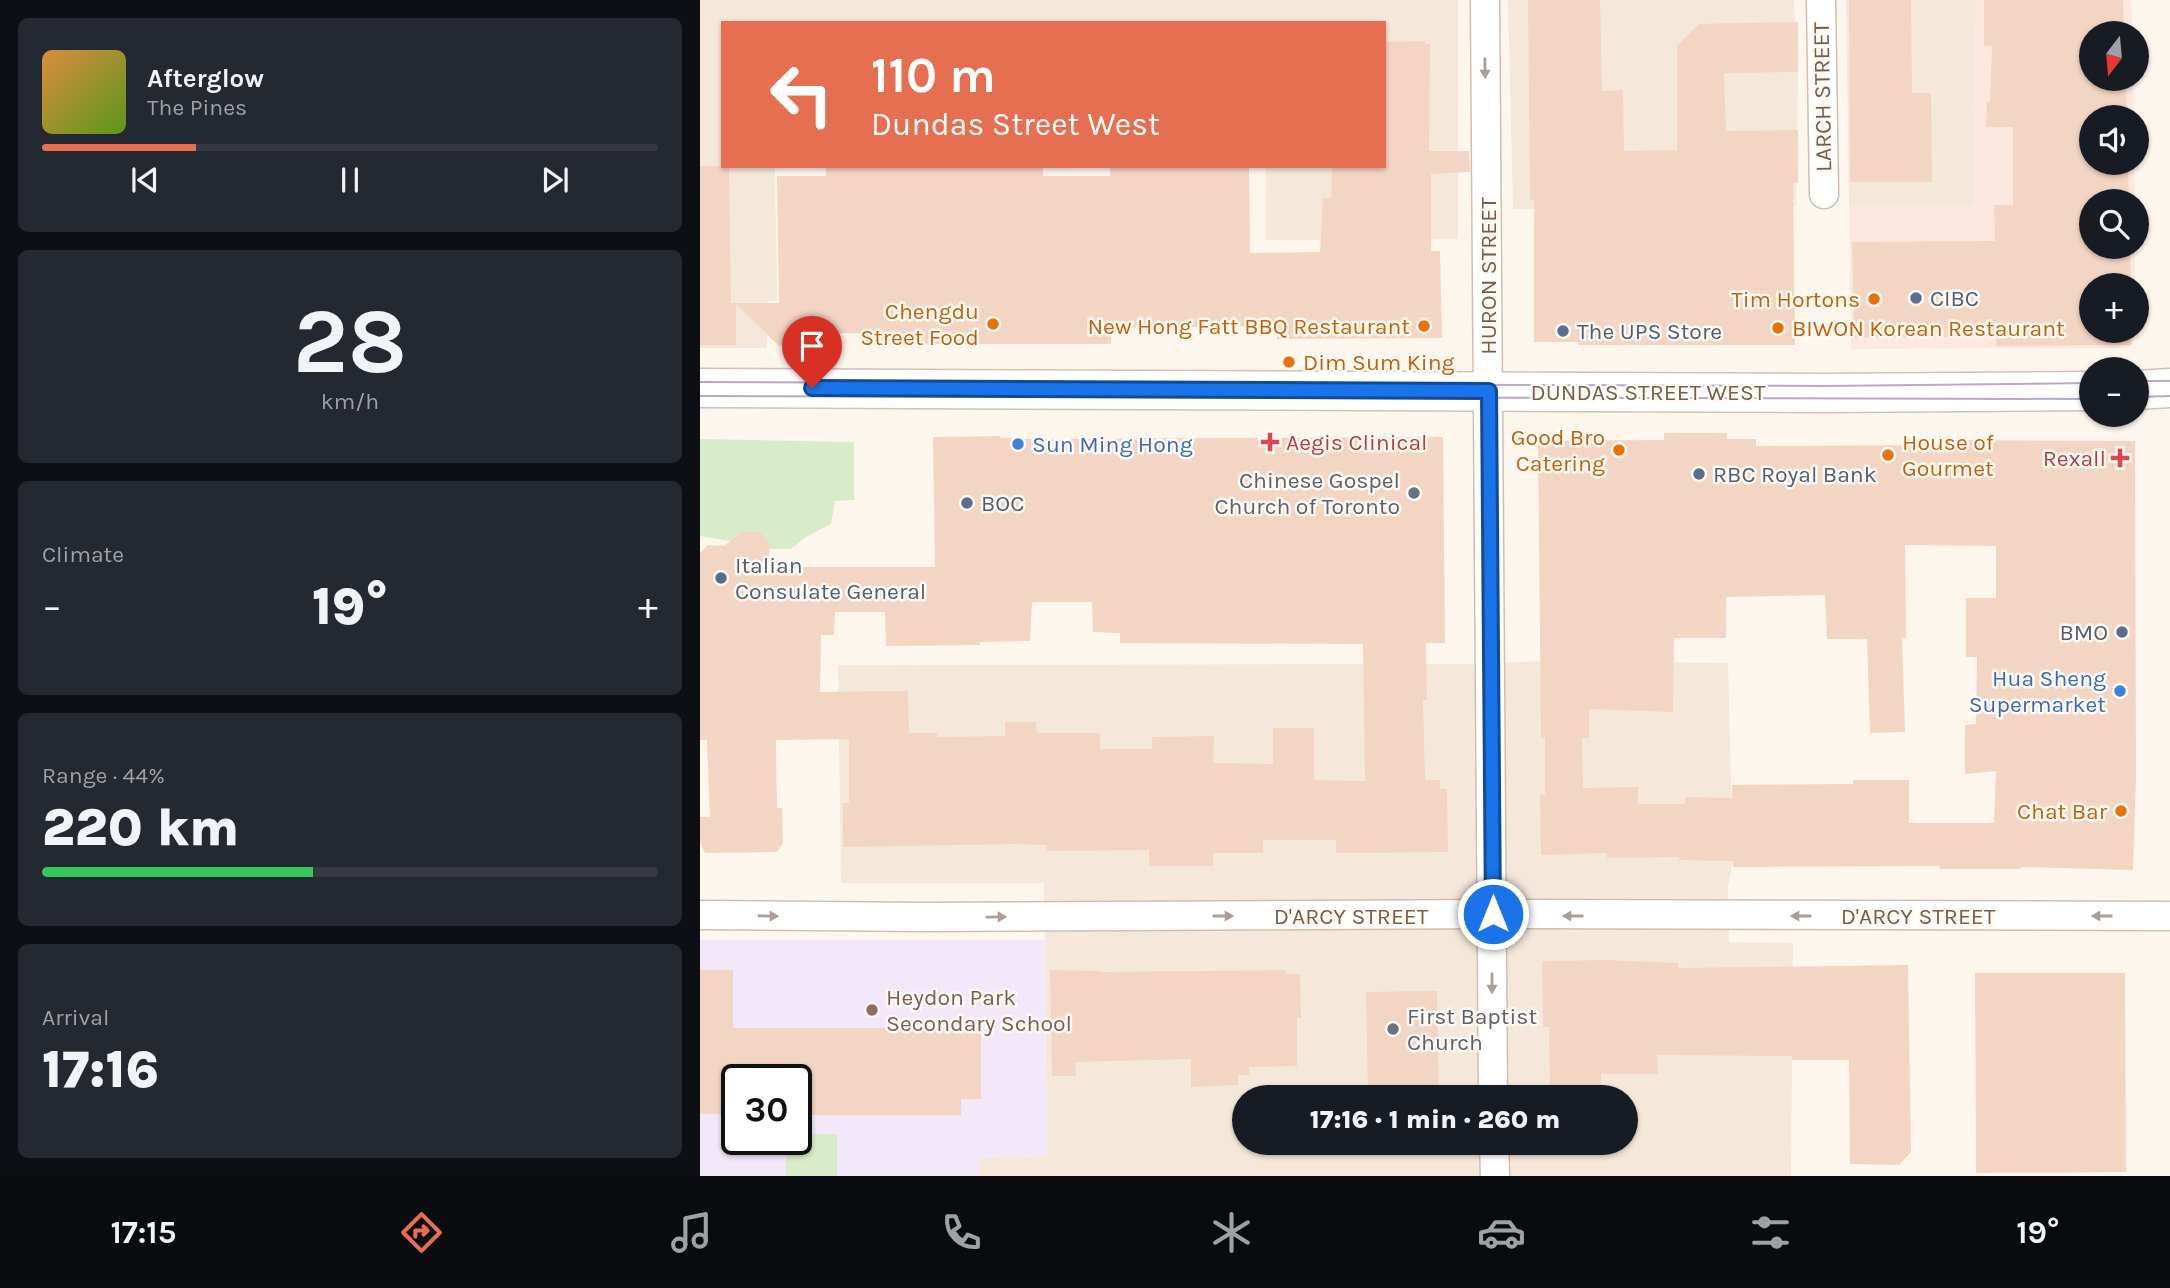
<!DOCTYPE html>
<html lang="en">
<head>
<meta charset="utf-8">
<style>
	body { margin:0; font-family:Karla,sans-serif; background:#242831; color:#f1f3f6; height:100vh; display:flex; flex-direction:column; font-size:26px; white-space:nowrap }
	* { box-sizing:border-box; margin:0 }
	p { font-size:23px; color:#9ea1a6 }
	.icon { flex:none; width:38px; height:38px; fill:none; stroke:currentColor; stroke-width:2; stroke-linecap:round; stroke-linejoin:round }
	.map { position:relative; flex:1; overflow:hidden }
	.details { display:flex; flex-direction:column; gap:18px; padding:18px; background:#0d0f14; width:700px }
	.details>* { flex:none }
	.banner { position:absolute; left:21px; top:21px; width:665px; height:147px; border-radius:0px; box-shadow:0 2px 5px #0004; background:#e76f51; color:#fff; overflow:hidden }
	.needle { width:46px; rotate:196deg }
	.tools { position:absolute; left:1379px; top:21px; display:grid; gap:14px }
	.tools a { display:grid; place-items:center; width:70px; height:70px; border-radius:50%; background:#171b24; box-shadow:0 2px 5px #0004; font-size:35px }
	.speed { position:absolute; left:21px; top:1064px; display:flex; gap:14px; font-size:35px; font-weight:700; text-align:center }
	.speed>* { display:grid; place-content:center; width:91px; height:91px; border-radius:50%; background:#171b24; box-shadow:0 2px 5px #0004; line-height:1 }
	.speed .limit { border:4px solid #111; border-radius:10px; background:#fff; color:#111 }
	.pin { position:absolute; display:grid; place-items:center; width:60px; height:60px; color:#fff; margin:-72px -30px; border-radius:50% 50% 50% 0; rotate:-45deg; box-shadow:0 0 7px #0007 }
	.pin .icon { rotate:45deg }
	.me { position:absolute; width:77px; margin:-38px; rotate:0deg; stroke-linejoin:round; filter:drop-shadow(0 0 5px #0008) }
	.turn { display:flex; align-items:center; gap:24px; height:147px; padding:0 35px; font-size:32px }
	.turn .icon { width:91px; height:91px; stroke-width:2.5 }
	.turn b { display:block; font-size:49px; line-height:60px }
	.big { font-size:52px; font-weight:800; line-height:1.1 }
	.details .tile { flex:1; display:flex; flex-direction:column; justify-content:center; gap:10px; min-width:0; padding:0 24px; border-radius:10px; background:#242831 }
	.details .dial { align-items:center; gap:0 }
	.dial b { font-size:91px; line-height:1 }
	.song { display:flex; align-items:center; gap:21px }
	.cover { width:84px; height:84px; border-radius:10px; background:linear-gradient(135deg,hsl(30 70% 55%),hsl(90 70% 35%)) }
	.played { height:7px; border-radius:4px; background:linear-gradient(90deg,#e76f51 25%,#363941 25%) }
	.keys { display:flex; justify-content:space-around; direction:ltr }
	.heat { display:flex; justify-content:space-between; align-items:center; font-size:38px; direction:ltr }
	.charge { height:10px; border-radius:5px; background:linear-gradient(90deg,#34c759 44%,#363941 0) }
	.trip { position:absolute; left:532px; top:1085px; width:406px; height:70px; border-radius:35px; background:#171b24; box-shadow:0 2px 5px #0004; font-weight:800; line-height:70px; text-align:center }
	.tab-bar { display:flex; height:112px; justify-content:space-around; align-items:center; background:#090b0e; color:#9ea1a6 }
	.tab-bar .icon { width:49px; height:49px }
	.tab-bar .selected { color:#e76f51 }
	.tab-bar b { font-size:32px; color:#f1f3f6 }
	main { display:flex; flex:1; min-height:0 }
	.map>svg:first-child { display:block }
</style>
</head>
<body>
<main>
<section class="details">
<div class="tile">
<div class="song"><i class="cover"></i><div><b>Afterglow</b><p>The Pines</p></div></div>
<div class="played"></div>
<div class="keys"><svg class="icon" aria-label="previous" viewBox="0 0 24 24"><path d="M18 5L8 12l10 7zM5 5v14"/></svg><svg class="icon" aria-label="pause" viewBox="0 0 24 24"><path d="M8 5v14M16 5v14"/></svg><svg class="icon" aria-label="next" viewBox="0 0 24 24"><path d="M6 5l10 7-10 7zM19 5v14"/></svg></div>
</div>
<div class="tile dial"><b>28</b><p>km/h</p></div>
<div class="tile"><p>Climate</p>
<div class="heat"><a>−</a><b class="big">19°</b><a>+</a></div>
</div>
<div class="tile"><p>Range · 44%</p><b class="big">220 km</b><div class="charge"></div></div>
<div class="tile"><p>Arrival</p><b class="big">17:16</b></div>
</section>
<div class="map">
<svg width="1470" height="1176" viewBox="0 0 1470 1176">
	<rect width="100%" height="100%" fill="#fdf6ec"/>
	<!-- residential -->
	<g fill="#f5e8da" fill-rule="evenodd">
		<path d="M0 0H758V239L566 240V166H684V23H23V166H75L77 301H68L67 348H0Z"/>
		<path d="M808 0H1094L1098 75 1096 206 813 209Z"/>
		<path d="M1146 0H1276L1274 206H1149Z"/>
		<path d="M844 661 1028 663 1033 861 1028 887 1029 942 1093 943 1091 1176H279V1158L347 1156 344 883H141L138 665 764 664ZM544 1097H926V1143H544Z"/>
	</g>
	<!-- commercial -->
	<path fill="#fde8e0" d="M1276 0H1431L1432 33H1391V79H1433L1434 117H1391V163H1434L1435 201H1391V247H1435V285H1391V331H1435L1433 341 1428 348 1151 349 1149 206H1274Z"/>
	<!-- education -->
	<path fill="#f3e8fa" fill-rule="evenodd" d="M0 940H344L347 1156 279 1158V1176H0ZM37 1080H96V1139H37Z"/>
	<!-- green -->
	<g fill="#d8ecc9">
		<path d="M0 439 154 442V500L135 501 131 524 104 538 91 549H69L70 542 60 532H41L30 541 0 536Z"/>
		<path d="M96 1134H137V1176H86V1139H96Z"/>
	</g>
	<!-- building -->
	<g fill="#f3d5c3" fill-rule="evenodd">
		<path d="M828 0H900L902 91 923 90 924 151 977 150V46L999 24 1098 22V72L1024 73 1026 131 1098 130V183H1093L1095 345H878V342H834V200H830Z"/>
		<path d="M1149 0H1211L1212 93H1231L1232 182H1150Z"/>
		<path d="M1284 0H1423L1424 33H1391V79H1426L1427 117H1391V163H1428L1429 201H1391V247H1430L1431 285H1391V331H1431L1432 345 1296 346V336L1154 338 1152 242 1295 241 1294 205H1313V127H1286L1287 102H1290L1292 46H1284Z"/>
		<path d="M725 41V44H730L729 151H769L770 172 731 174V251H740L742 338 577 339V326L411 328V344H181V334L93 332 80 347 36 304V345H0V166H29L31 303H79L77 176H126V166H343V176H410V166H549L550 253 620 252 623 198H631L632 166H684V42Z"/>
		<path d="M964 433H1027V439H1056V446L1243 445V440L1435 441 1436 777 1433 870 1321 867V869H1240L1239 866 1033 867V861L979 860V857L907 858V853L841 855 840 795H845V738H841L838 441 964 440ZM1205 545 1296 546V598H1266V657H1277L1276 724 1265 725V774L1296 771 1294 823H1209V780H1153V784L1032 785V798L985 797V804H938V787L883 788 882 738H889V709L973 712 974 638H1026V597L1125 595 1127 639H1167L1170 733 1205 732 1202 638H1206Z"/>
		<path d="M300 436V438L331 439 743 437 745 643H726L727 700H723L725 780H740V789H747L748 852 636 853V840H563V853H513V866H449V850L347 851V845L316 844 143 847V803H149V739L76 740 77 808H82L83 843 77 852 5 853 0 842V817H10L7 740H0V553L8 545 24 546 41 532H60L70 542 68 567H235L233 437ZM332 602H392L393 632 420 633V643L663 644 665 781 614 780V728H573V764L513 763 514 736 452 737V749H400V733H337L336 722H305V736L237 737V733H209L208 691 120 692 121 635H134L135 612H185L186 646 280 645V642L330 641Z"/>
		<path d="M907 960 978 963V968L1208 965 1211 1152 1199 1165 1150 1164 1149 1060H1092V1056L957 1055 958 1074H901V1097H850L849 1027H843L842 961Z"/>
		<path d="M0 970H33V1028H281V1099H261V1115H96V1080H37V1114H0Z"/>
		<path d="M350 970 400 971V972L586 970V974H600L601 1018H597V1066L549 1067V1075H538V1085L491 1087V1059L375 1062 376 1076H352Z"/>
		<path d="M1275 973H1425L1426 1172 1276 1173Z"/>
		<path d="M737 991 739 1097H668L666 992Z"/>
	</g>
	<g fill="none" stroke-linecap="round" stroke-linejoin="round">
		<!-- minor casing -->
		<g stroke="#d1beb0" stroke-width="31">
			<g id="minor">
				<path d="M785 0 793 1097"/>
				<path d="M1121 0 1124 194"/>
				<path d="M0 915 223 917 793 914 1470 916"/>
				<path d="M794 1143 795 1176"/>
			</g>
		</g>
		<!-- secondary casing -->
		<g stroke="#d6c0b0" stroke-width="41">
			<g id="secondary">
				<path d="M0 388 1125 393 1391 391"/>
				<path d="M1437 390 1470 388"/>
			</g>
		</g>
		<!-- minor -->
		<use href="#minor" stroke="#fff" stroke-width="28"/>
		<!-- secondary -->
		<use href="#secondary" stroke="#fff" stroke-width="38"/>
		<!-- tram -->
		<g stroke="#b9a8c9" stroke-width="2">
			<path d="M1437 381H1470"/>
			<path d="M0 382 1125 386 1391 383"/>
			<path d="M0 396 1391 399"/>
			<path d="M1437 397 1470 396"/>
		</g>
	</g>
	<!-- one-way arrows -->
	<defs><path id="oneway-solid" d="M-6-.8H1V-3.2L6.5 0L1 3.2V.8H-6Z" transform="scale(1.75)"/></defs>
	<g fill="#af9d94">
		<use href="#oneway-solid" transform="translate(785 68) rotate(89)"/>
		<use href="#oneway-solid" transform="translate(68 916) rotate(1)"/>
		<use href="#oneway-solid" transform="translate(523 916)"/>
		<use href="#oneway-solid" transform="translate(873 916) rotate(-180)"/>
		<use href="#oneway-solid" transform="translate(1101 916) rotate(-180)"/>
		<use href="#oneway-solid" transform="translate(1402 916) rotate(-180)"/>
		<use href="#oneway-solid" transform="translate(296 917) rotate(-1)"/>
		<use href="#oneway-solid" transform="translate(792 983) rotate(90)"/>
	</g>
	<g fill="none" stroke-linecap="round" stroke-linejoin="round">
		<!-- route casing -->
		<g stroke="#114b97" stroke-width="18">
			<path id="route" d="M112 388 789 391 793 914"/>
		</g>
		<!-- route -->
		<use href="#route" stroke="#1a73e8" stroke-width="12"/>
	</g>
	<!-- markers -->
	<g fill="#5c6f8a" stroke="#fffaf3" stroke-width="2.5">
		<circle cx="1216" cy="298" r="7"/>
		<circle cx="863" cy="331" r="7"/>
		<circle cx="999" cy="474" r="7"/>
		<circle cx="267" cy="503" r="7"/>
		<circle cx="21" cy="578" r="7"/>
		<circle cx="1422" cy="632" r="7"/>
	</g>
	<g fill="#e8710a" stroke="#fffaf3" stroke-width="2.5">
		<circle cx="1174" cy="299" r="7"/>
		<circle cx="293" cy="324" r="7"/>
		<circle cx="724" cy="326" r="7"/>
		<circle cx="1078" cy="328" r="7"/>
		<circle cx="589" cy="362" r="7"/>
		<circle cx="919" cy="450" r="7"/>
		<circle cx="1188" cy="455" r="7"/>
		<circle cx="1421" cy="811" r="7"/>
	</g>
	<g fill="#e0444e" stroke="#fffaf3" stroke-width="2.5">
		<path d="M566.5 431.5h7v7h7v7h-7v7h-7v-7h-7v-7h7z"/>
		<path d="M1416.5 447.5h7v7h7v7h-7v7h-7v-7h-7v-7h7z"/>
	</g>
	<g fill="#3f7fe0" stroke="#fffaf3" stroke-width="2.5">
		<circle cx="318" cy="444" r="7"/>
		<circle cx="1420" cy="691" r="7"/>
	</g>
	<g fill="#6b7280" stroke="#fffaf3" stroke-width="2.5">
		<circle cx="714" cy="493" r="7"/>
		<circle cx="693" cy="1029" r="7"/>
	</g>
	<circle fill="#8d6e63" stroke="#fffaf3" stroke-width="2.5" cx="172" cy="1010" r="7"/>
	<g text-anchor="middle" stroke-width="5" stroke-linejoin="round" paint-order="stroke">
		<!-- street labels -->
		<g font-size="23" fill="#7a5c4d" stroke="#fffaf3">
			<text transform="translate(1122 97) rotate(-91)" y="8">LARCH STREET</text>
			<text transform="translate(788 276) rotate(-90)" y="8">HURON STREET</text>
			<text x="948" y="400">DUNDAS STREET WEST</text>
			<text x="651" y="924">D'ARCY STREET</text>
			<text x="1218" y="924">D'ARCY STREET</text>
		</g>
		<!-- service labels -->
		<g font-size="23" fill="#4e5e75" stroke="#fffaf3" text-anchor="start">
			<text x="1230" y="306">CIBC</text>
			<text x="877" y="339">The UPS Store</text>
			<text x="1013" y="482">RBC Royal Bank</text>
			<text x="281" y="511">BOC</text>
			<text x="35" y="573">Italian<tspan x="35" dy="26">Consulate General</tspan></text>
			<text x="1408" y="640" text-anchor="end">BMO</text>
		</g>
		<!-- food labels -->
		<g font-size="23" fill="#c56008" stroke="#fffaf3" text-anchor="end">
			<text x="1160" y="307">Tim Hortons</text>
			<text x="279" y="319">Chengdu<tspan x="279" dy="26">Street Food</tspan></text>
			<text x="710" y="334">New Hong Fatt BBQ Restaurant</text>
			<text x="1092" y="336" text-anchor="start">BIWON Korean Restaurant</text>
			<text x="603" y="370" text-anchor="start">Dim Sum King</text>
			<text x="905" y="445">Good Bro<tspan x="905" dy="26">Catering</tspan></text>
			<text x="1202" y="450" text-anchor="start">House of<tspan x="1202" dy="26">Gourmet</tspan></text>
			<text x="1407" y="819">Chat Bar</text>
		</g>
		<!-- health labels -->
		<g font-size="23" fill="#be3a42" stroke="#fffaf3" text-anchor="start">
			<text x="586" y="450">Aegis Clinical</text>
			<text x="1406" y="466" text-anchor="end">Rexall</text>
		</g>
		<!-- shop labels -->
		<g font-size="23" fill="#366cbe" stroke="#fffaf3" text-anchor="start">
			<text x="332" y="452">Sun Ming Hong</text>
			<text x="1406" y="686" text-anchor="end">Hua Sheng<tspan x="1406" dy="26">Supermarket</tspan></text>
		</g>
		<!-- worship labels -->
		<g font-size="23" fill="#5b616d" stroke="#fffaf3" text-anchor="end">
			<text x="700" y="488">Chinese Gospel<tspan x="700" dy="26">Church of Toronto</tspan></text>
			<text x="707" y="1024" text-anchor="start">First Baptist<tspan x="707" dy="26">Church</tspan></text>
		</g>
		<!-- education labels -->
		<g font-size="23" fill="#785e54" stroke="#fffaf3" text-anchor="start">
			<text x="186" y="1005">Heydon Park<tspan x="186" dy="26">Secondary School</tspan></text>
		</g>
	</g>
</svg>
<div class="tools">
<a><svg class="needle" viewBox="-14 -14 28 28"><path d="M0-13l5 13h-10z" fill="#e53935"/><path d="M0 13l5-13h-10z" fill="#9ea1a6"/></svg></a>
<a><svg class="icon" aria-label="sound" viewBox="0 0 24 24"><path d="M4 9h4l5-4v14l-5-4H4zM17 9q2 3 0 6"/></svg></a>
<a><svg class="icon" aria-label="search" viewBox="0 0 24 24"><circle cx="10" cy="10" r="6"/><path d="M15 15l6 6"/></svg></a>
<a>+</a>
<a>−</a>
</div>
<div class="speed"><div class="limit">30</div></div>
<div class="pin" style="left:112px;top:388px;background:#d93025"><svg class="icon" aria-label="arrive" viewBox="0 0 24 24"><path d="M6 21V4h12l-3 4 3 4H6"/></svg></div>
<svg class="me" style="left:793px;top:914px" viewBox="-20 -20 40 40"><circle r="17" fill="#1a73e8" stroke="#fff" stroke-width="3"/><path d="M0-11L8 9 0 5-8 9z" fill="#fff"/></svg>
<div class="trip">17:16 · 1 min · 260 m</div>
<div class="banner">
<div class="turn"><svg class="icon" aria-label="left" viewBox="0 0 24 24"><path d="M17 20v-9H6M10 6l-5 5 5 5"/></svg><div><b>110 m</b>Dundas Street West</div></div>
</div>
</div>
</main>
<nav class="tab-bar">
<b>17:15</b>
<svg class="icon selected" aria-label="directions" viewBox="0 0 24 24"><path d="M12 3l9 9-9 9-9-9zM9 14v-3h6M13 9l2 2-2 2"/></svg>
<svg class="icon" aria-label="music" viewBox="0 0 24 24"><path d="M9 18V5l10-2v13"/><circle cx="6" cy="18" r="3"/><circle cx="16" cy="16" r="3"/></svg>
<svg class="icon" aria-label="phone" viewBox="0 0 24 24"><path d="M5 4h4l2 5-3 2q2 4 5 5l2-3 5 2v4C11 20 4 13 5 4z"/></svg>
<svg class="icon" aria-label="climate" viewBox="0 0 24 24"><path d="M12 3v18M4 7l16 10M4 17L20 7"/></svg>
<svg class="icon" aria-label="car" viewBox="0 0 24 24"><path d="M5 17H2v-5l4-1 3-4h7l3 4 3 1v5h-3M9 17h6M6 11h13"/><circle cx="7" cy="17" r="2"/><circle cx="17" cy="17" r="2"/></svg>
<svg class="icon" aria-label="filters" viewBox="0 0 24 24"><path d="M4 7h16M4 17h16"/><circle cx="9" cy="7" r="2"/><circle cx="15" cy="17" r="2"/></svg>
<b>19°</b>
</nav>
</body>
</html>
